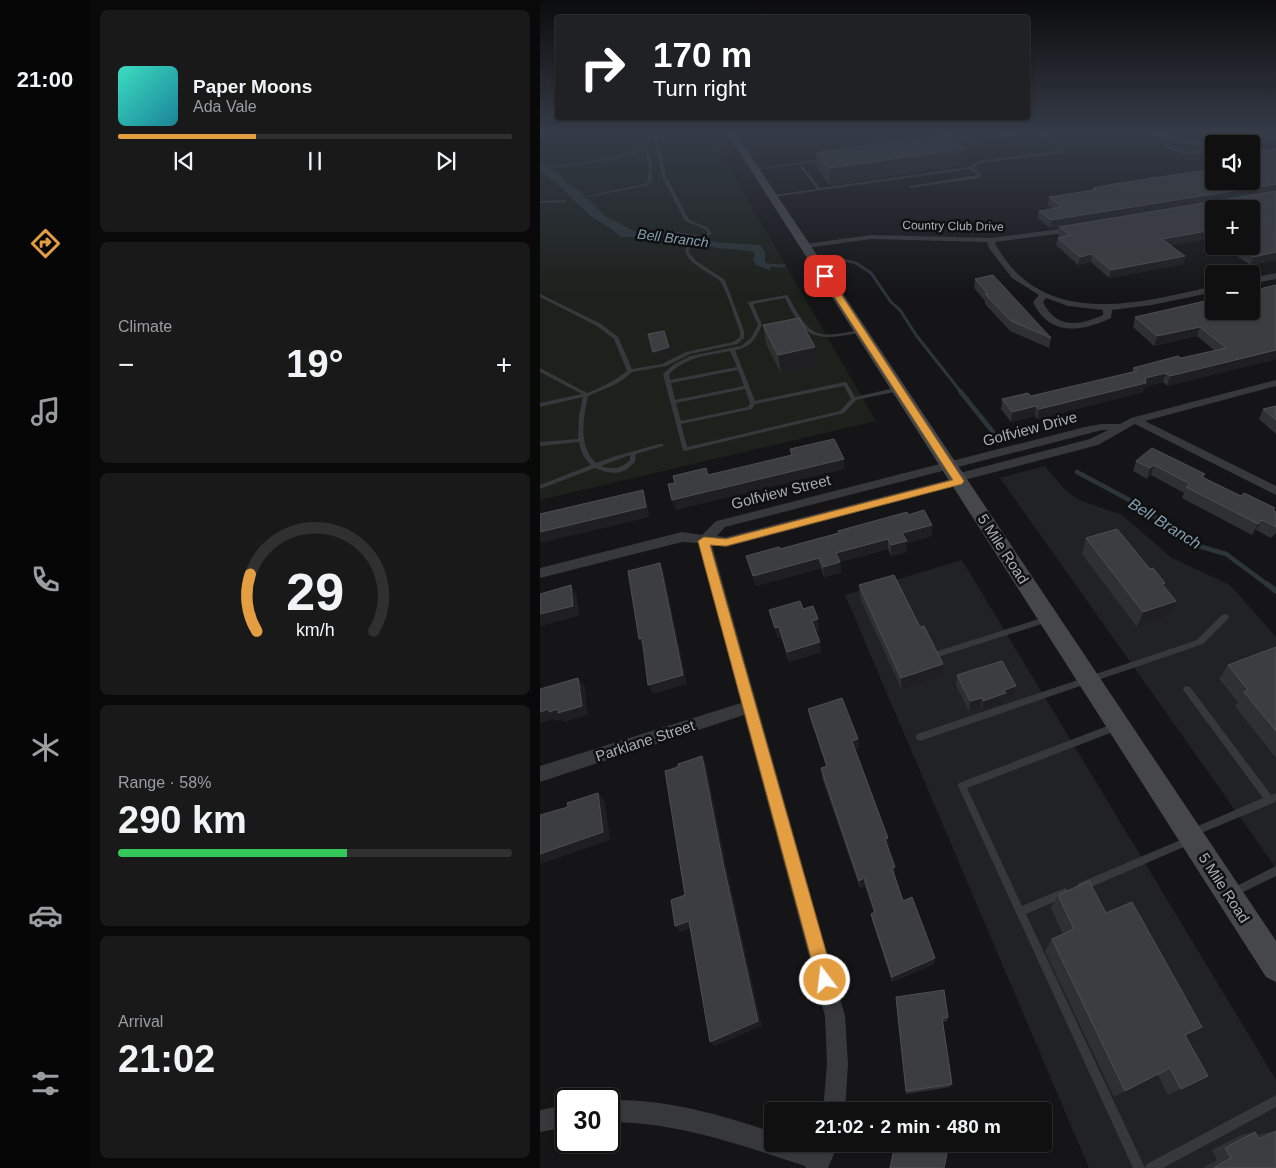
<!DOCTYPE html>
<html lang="en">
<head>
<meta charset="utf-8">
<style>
	body { margin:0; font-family:Helvetica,sans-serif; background:#19191a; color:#f1f3f6; height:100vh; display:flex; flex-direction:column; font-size:19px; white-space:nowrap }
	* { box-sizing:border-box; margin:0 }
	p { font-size:16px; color:#9c9d9f }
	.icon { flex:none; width:28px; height:28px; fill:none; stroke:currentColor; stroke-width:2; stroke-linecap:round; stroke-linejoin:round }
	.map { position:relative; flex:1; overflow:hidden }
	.side { display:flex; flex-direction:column; gap:10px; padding:10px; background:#090909; width:450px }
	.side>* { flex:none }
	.banner { position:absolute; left:15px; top:15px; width:475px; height:105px; border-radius:5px; box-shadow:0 1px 4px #0004,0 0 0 1px #303031; background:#202124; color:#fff; overflow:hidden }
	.fabs { position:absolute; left:665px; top:135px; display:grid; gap:10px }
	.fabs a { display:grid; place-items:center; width:55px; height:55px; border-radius:5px; background:#101011; box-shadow:0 1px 4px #0004,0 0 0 1px #303031; font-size:25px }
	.speed { position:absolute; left:15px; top:1088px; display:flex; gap:10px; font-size:25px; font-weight:700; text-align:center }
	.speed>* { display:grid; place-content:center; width:65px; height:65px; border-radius:50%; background:#101011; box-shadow:0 1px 4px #0004,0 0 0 1px #303031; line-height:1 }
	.speed .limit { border:2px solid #111; border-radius:8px; background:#fff; color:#111 }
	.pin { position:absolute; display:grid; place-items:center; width:42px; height:42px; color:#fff; margin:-21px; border-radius:10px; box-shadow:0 2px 8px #0006 }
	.me { position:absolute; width:55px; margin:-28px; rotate:345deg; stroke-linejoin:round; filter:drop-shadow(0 0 4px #0008) }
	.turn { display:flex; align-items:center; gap:18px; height:105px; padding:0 15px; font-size:22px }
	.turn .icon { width:65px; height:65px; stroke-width:2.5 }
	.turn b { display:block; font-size:35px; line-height:42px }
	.big { font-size:38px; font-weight:700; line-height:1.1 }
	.side .tile { flex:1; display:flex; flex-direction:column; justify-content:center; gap:8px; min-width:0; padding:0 18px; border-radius:8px; background:#19191a }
	.side .dial { align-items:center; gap:0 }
	.dial svg { height:130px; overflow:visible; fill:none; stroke:#303031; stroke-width:7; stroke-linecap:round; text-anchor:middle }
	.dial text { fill:#f1f3f6; stroke:none }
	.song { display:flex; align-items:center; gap:15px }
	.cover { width:60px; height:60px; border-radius:8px; background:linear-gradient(135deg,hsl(170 70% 55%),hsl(190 70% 35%)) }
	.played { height:5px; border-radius:2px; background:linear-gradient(90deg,#e39e42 35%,#303031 35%) }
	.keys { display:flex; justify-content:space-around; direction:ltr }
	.heat { display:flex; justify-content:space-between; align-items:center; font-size:28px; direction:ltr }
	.charge { height:8px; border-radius:4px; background:linear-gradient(90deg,#34c759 58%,#303031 0) }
	.trip { position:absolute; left:224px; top:1102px; width:288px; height:50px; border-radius:5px; background:#101011; box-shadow:0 1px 4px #0004,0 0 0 1px #303031; font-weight:700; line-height:50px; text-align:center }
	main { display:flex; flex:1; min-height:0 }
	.tabs { display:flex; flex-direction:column; width:90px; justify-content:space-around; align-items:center; background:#060607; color:#9c9d9f }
	.tabs .icon { width:35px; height:35px }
	.tabs .selected { color:#e39e42 }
	.tabs b { font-size:22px; color:#f1f3f6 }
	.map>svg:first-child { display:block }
</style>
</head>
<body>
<main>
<nav class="tabs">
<b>21:00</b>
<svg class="icon selected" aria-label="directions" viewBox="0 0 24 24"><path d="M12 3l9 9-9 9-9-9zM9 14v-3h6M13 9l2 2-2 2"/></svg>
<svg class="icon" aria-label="music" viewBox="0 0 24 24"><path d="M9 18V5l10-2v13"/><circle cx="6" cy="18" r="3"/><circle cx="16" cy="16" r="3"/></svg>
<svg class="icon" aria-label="phone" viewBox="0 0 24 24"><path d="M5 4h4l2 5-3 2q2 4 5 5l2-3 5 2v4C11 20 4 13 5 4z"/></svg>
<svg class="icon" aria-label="climate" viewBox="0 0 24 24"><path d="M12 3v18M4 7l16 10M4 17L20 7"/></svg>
<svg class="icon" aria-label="car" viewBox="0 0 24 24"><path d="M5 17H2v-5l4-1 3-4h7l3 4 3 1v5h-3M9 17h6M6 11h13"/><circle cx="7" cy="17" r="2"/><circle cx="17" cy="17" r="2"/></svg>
<svg class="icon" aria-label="filters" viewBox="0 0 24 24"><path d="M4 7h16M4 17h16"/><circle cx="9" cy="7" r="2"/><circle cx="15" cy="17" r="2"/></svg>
</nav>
<section class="side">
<div class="tile">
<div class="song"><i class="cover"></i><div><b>Paper Moons</b><p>Ada Vale</p></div></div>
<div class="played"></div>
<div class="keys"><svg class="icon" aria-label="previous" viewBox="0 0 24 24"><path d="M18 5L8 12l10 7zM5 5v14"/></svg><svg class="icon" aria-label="pause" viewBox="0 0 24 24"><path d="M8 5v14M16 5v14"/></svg><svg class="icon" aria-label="next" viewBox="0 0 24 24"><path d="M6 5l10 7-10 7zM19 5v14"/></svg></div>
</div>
<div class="tile"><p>Climate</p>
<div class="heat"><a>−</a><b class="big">19°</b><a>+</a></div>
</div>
<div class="tile dial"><svg viewBox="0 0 100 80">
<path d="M14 69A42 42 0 1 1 86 69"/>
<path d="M14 69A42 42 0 0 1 10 34" stroke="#e39e42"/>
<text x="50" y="56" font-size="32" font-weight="700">29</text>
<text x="50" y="72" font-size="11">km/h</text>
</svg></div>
<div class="tile"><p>Range · 58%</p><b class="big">290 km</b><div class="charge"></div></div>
<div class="tile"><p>Arrival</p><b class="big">21:02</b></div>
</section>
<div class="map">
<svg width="736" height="1168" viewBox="0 0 736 1168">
	<rect width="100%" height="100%" fill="#151517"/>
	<!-- built -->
	<g fill="#212224">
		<path d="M505 466 525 490 539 500 582 515 632 558 690 585 736 637V868L460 478Z"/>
		<path d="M422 560 736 1080V1168H549L305 595Z"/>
	</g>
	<!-- green -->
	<path fill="#1c211c" d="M0 131H168L336 421 0 500Z"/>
	<!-- water -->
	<path fill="#2c353a" d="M0 160 23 178 27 184 40 191 65 216 94 231 102 233 129 231 157 235 175 242 220 245 225 252V262L230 264V270L216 265 213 261 215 253 210 251 177 248 127 237H80C70 225 62 225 51 216 34 201 20 183 0 172Z"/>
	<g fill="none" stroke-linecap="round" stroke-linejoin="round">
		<!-- stream-far2 -->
		<g stroke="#2c353a" stroke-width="3">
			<path d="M303 260 316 263 331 273 351 302 360 310 376 335 421 392"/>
			<path d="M225 265 244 266"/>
		</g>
		<!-- stream-far1 -->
		<g stroke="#2c353a" stroke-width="4.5">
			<path d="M420 391 453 432"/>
			<path d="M537 472 595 503 655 545 686 554 728 585"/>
		</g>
		<!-- stream -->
		<path stroke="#2c353a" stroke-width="5.5" d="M727 584 736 591"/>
		<!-- service -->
		<g fill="#37383c" fill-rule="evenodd">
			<path d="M34 131H47L0 135V133Z"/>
			<path d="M113 131H116L126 176 149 220 167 227 172 233 167 238 164 237 168 233 165 229 145 221 122 176Z"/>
			<path d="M494 131H501L524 148 523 153 440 163 433 168 441 174 440 178 370 188 369 186 438 175 430 169 233 197 231 196 232 195 277 189 258 164 215 170 213 169 285 159 284 161 261 164 280 188 430 167 439 161 521 151V149L499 133 409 144 408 142 417 141 410 135 338 145 336 144 411 133 420 141Z"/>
			<path d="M630 138 633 139 628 146C640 151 652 152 665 149L662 144 664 143 669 150C655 156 637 154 624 146Z"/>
			<path d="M100 149 107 150C114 160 111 170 112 181L105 186 49 197 47 196 104 184 108 181 109 162 105 152 100 151 72 160 11 168 9 167 72 158Z"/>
			<path d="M26 200V202H25L0 203V201Z"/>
			<path d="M152 243 155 244 149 249V253L156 261 185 280 204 331V338L197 344 150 354 126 366 92 372 84 379 74 385 48 396C43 418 38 446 56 463L76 456 119 444H123L124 445 123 446 96 454 95 462 86 470 77 473 66 472 55 468 0 489V485L51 465C44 458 41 452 39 442L0 446V442L38 439 39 415 43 397 0 407V403L42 394 0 372V368L47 393C62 387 75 381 87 371L74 339 57 326 0 297V294L61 324 78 337 92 369 122 364 146 352 193 342 200 337V331C196 321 185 285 179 280 170 273 145 262 145 249ZM90 455V460C80 469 73 470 61 466Z"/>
			<path d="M246 295 248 296C271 338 274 339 320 330L322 331C316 334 307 335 300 336 265 341 259 325 245 298L213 304 222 325C215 339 212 347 195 350L215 401 305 382 307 383 315 397 359 387 362 389 359 391 316 400 304 413 145 451 143 450 123 374 133 365 150 356 201 346 211 338 218 325 208 303V302ZM190 351 197 367 130 380 129 374C149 356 165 356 190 351ZM198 370 204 386 135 400 131 383ZM304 386 311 399 300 411 147 447 141 424 212 409 215 404ZM205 389 210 403 208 407 141 421 136 403Z"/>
			<path d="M685 614 688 615 689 617 688 619 663 644 380 741 377 740 376 737 377 734 380 733 657 640 682 615Z"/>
			<path d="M508 616 511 617 512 619 511 621 401 656 398 655 397 653 398 651 401 650Z"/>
			<path d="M647 686 650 687 731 795 736 793V801L733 803 654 836 651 835 650 832 651 829 723 798 644 691 643 689 644 687Z"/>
			<path d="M575 723 578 724 579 727 578 730 427 788 482 906 525 888 528 890 530 893 528 896 486 914 605 1168H593L418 786 419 783Z"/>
			<path d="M650 836 653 837 655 840 653 843 542 891 539 889 537 886 539 883Z"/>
			<path d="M736 866V876L697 895 694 897 691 895 689 892 691 889Z"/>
			<path d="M736 1095V1107L623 1168H605L607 1164Z"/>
		</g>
		<!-- minor -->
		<g fill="#37383c" fill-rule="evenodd">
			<path d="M189 131H204L191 134Z"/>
			<path d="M601 131H610L636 138 676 144H674V147L635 142Z"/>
			<path d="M736 137V141L711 145 704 144Z"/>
			<path d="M536 227H539V231L455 242 456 246C463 256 470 267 480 276 533 323 612 300 674 286V292L612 305 572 310 571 318C541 332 510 337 493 302L499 295 472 278 449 248 447 242 331 239 266 248 262 246 266 244 331 235 451 238ZM506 298 528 306 563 310V315C539 326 516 329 503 302Z"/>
			<path d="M736 273V279L711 284V278Z"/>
			<path d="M736 380V386L605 421 736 486V495L595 424 558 445 424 480 423 484 186 547 172 545 305 1016 308 1064 305 1111H283L287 1064 285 1016 204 715 0 782V766L201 703 158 543 142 542 0 578V568L142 532 162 535 176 521 181 520 545 427 562 424H580L591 418ZM562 430H568L550 439 412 475 411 479 186 537 177 536 185 527Z"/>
			<path d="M69 1100C126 1099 179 1114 232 1132V1144H298L288 1168H266L265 1166C200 1145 138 1122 69 1122Z"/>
			<path d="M26 1105V1127L0 1132V1110Z"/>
		</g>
		<!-- secondary -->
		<path fill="#45474b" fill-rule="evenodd" d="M186 131H194L736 941V982L726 977Z"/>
	</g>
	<!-- wall -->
	<g fill="#2e3032">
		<rect x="730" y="131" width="6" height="5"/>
		<path d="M348 143 425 165 290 185 277 169 276 153Z"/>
		<path d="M736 149V191L510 228 498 218 499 211 513 209 508 205 509 197 553 190V188L712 163 711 162V153Z"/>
		<path d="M736 191V260L710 265 683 246H711L674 209V240L670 238 630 245 645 256 643 264 569 278 551 262 538 265 516 245 518 238 521 237 518 235 519 227Z"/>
		<path d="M435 279 511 338 509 348 470 331 445 304V301L434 288Z"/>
		<path d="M736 285V359L627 386 623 382 605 387 603 392 497 419 495 416 471 422 461 409 462 399 491 396 592 373 593 368 641 358 675 351 657 336 614 346 593 327 595 317Z"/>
		<path d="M223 325 278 367 241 374 226 344Z"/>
		<path d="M736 406V434L719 419 723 409Z"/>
		<path d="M596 461 665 474 663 478 701 496 735 508 734 511 736 512V533L731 538 716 530 712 535 642 498 644 493 611 475 607 479 593 471Z"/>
		<path d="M368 515 392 525V536L367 543V552L351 556 348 549 300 562 301 573 284 577 281 568 216 586 206 556 240 549 298 533V531Z"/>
		<path d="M546 538 610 569 625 583 623 586 629 616 597 627 542 554Z"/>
		<path d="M319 585 403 676 362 690 320 598Z"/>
		<path d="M263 609 279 629 275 630 281 652 249 662 241 637 238 638 229 610Z"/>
		<path d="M736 647V758L695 706 698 702 679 679 688 665Z"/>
		<path d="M417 675 476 686 474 695 465 698V703L442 710 441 707 429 711 416 685Z"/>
		<path d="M268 709 318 739 319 748 315 749 349 846H347L355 867V874L354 875 363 901 395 958 394 964 352 982 332 920 331 914 334 913 325 886 320 888 282 777 281 768 286 766 270 718Z"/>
		<path d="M518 895 566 913 646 1036 641 1089 628 1095 617 1074 574 1097 505 951 512 939 523 934 511 908Z"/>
		<path d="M356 997 408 1017 407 1021 403 1022 412 1084 410 1087 366 1094Z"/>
		<path d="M736 1131V1168H662L677 1160 672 1150 701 1135 715 1132 717 1136 721 1134Z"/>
	</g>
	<!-- shaded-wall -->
	<g fill="#1f1f21">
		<path d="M426 149 425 165 290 185 289 168Z"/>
		<path d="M736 184V191L510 228 511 220Z"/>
		<path d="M673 230 670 238 620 247 622 239Z"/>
		<path d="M736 252V260L710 265 713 257Z"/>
		<path d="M552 254 551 262 538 265 540 257Z"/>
		<path d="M645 256 643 264 569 278 571 270Z"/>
		<path d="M660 327 657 336 614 346 617 336Z"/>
		<path d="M129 347 132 357 116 362 113 352Z"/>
		<path d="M275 347 278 367 241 374 238 355Z"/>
		<path d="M736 350V359L627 386 630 376Z"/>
		<path d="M626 373 623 382 605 387 603 392 497 419 499 409 605 378Z"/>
		<path d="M496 406 495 416 471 422 472 412Z"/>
		<path d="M304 459 305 469 136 510 132 500Z"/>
		<path d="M614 465 611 475 607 479 610 468Z"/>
		<path d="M103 490 106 500 110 517 0 543V532Z"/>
		<path d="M722 520 716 530 712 535 718 524Z"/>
		<path d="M392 525V536L367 543V552L351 556V545L362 533Z"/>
		<path d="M348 539V549L300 562 301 573 284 577 283 567 296 553Z"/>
		<path d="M279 558 281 568 216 586 213 576Z"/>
		<path d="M120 563 124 573 147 684 113 694 108 685Z"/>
		<path d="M31 585 37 596 39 616 0 626V614Z"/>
		<path d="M636 601 629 616 597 627 603 612Z"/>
		<path d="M278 619 279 629 273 631 272 621Z"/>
		<path d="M239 627 241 637 238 638 235 628Z"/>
		<path d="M102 638 103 649 99 639Z"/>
		<path d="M280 642 281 652 249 662 247 652Z"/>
		<path d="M403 664V676L362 690 361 678Z"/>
		<path d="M38 678 45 687 48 715 24 722 22 719 16 721 14 719 0 723V712L9 709H18Z"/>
		<path d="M476 686 474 695 465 698V703L442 710 443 701 464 690Z"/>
		<path d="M442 698 441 707 429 711 430 701Z"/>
		<path d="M318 739 319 748 313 750 312 741Z"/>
		<path d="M162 756 166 764 187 870 222 1026 175 1046 170 1042 183 863Z"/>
		<path d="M58 793 65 801 70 840 0 864V854Z"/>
		<path d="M348 838 349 846 345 847V839Z"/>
		<path d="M355 867V874L352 876V868Z"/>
		<path d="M324 878 325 886 320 888 319 881Z"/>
		<path d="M149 921 154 927 140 932 135 926Z"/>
		<path d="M395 958 394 964 352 982V977Z"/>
	</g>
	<!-- building -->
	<g fill="#3b3d40" stroke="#4c4f53">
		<path d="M408 135 426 149 289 168 276 153 346 142 348 143Z"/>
		<path d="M736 149V184L511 220 499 211 522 207 509 197 555 190 553 188 574 184 674 169V181H711V163L725 161 711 154V153Z"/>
		<path d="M736 191V252L713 257 697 246H711V209H674V231L673 230 622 239 645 256 571 270 552 254 540 257 518 238 530 235 519 227Z"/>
		<path d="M453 275 511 338 471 321 445 294H448L435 279Z"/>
		<path d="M736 285V350L630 376 626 373 605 378 606 383 499 409 496 406 472 412 462 399 488 393 491 396 597 371 593 368 638 356 641 358 686 348 660 327 617 336 595 317 674 299V311H711V291Z"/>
		<path d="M259 318 275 347 238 355 223 325Z"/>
		<path d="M124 331 129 347 113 352 108 334Z"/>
		<path d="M736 406V420L723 409Z"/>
		<path d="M294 439 304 459 132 500 128 484 135 483 133 476 166 468 168 475 252 455 250 449Z"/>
		<path d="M612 448 665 474 662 477 701 496 704 493 735 508 733 510 736 512V527L722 520 718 524 646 487 650 484 614 465 610 468 596 461Z"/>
		<path d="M103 490 106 507 0 532V514Z"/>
		<path d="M384 510 392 525 362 533 367 541 351 545 348 539 296 553 300 562 283 567 279 558 213 576 206 556 239 547 240 549 299 533 298 531 367 512 368 515Z"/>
		<path d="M577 529 610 569 613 568 625 583 622 584 636 601 603 612 546 538Z"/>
		<path d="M120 563 143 675 108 685 102 638 99 639 88 571Z"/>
		<path d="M354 575 380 627 384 626 403 664 361 678 319 585Z"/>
		<path d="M31 585 33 606 0 614V594Z"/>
		<path d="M260 601 263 609 273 606 278 619 272 621 280 642 247 652 239 627 235 628 229 610Z"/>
		<path d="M736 647V731L704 692 708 690 688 665Z"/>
		<path d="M462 661 476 686 464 690 466 693 443 701 442 698 430 701 417 675Z"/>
		<path d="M38 678 42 706 18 713V709L9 712V709L0 712V689Z"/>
		<path d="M302 698 318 739 312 741 348 838 345 839 355 867 352 868 363 901 372 897 395 958 352 977 331 914 335 912 324 878 319 881 281 768 287 766 268 709Z"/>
		<path d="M162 756 183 863 218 1021 170 1042 149 921 135 926 131 900 145 895 125 771 138 767V764Z"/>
		<path d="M58 793 63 832 0 854V815L28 807 27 803Z"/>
		<path d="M549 881 566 913 592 902 662 1027 645 1035 668 1076 641 1089 630 1068 585 1091 512 939 534 929 518 895Z"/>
		<path d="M404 990 408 1017 402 1018 412 1084 366 1091 356 997Z"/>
		<path d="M736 1131V1168H675V1167L691 1158 685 1148 715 1132 719 1139Z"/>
		<path d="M361 1144H409L404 1168H350L354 1149 360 1151Z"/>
	</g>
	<!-- sky -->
	<linearGradient id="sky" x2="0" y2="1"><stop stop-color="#0c0c0d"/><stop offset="0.45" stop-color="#353b47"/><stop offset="1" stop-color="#353b47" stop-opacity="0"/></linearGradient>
	<rect width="736" height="294" fill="url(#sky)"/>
	<!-- route -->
	<path fill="#e39e42" stroke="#94672b" d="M285 274 289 276 424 481 422 484 186 546 170 545 294 980 291 986 285 989 279 986 277 980 158 541 164 537 186 539 413 480 281 276Z"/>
	<g text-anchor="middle" stroke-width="5" stroke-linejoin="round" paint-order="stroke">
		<!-- far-street labels -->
		<g font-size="12" fill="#a8aeb6" stroke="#101012">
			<text transform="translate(413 226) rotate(1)" y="4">Country Club Drive</text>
		</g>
		<!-- far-water labels -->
		<g font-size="14" font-style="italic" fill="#829eae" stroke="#101012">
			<text transform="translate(133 238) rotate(7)" y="5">Bell Branch</text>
		</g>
		<!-- street labels -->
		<g font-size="15" fill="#a8aeb6" stroke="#101012">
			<text transform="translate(490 429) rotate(-15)" y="5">Golfview Drive</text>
			<text transform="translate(241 492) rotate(-14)" y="5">Golfview Street</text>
			<text transform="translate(463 549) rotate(57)" y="5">5 Mile Road</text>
			<text transform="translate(105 741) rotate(-18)" y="5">Parklane Street</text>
			<text transform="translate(684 888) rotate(57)" y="5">5 Mile Road</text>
		</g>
		<!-- water labels -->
		<g font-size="16" font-style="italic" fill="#829eae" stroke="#101012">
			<text transform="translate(625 523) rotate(32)" y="6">Bell Branch</text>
		</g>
	</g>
</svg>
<div class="fabs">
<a><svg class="icon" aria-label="sound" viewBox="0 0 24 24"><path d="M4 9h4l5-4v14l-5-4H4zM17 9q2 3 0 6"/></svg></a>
<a>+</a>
<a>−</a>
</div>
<div class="speed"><div class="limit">30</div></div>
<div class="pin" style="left:285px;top:276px;background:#d93025"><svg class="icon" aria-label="arrive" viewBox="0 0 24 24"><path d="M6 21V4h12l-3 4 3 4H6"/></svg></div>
<svg class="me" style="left:285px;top:980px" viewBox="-20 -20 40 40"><circle r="17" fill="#e39e42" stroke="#fff" stroke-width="3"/><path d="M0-11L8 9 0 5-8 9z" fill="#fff"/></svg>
<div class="trip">21:02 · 2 min · 480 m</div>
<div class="banner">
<div class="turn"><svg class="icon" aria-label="right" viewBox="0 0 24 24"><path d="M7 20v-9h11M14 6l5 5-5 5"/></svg><div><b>170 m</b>Turn right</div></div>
</div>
</div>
</main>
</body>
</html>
